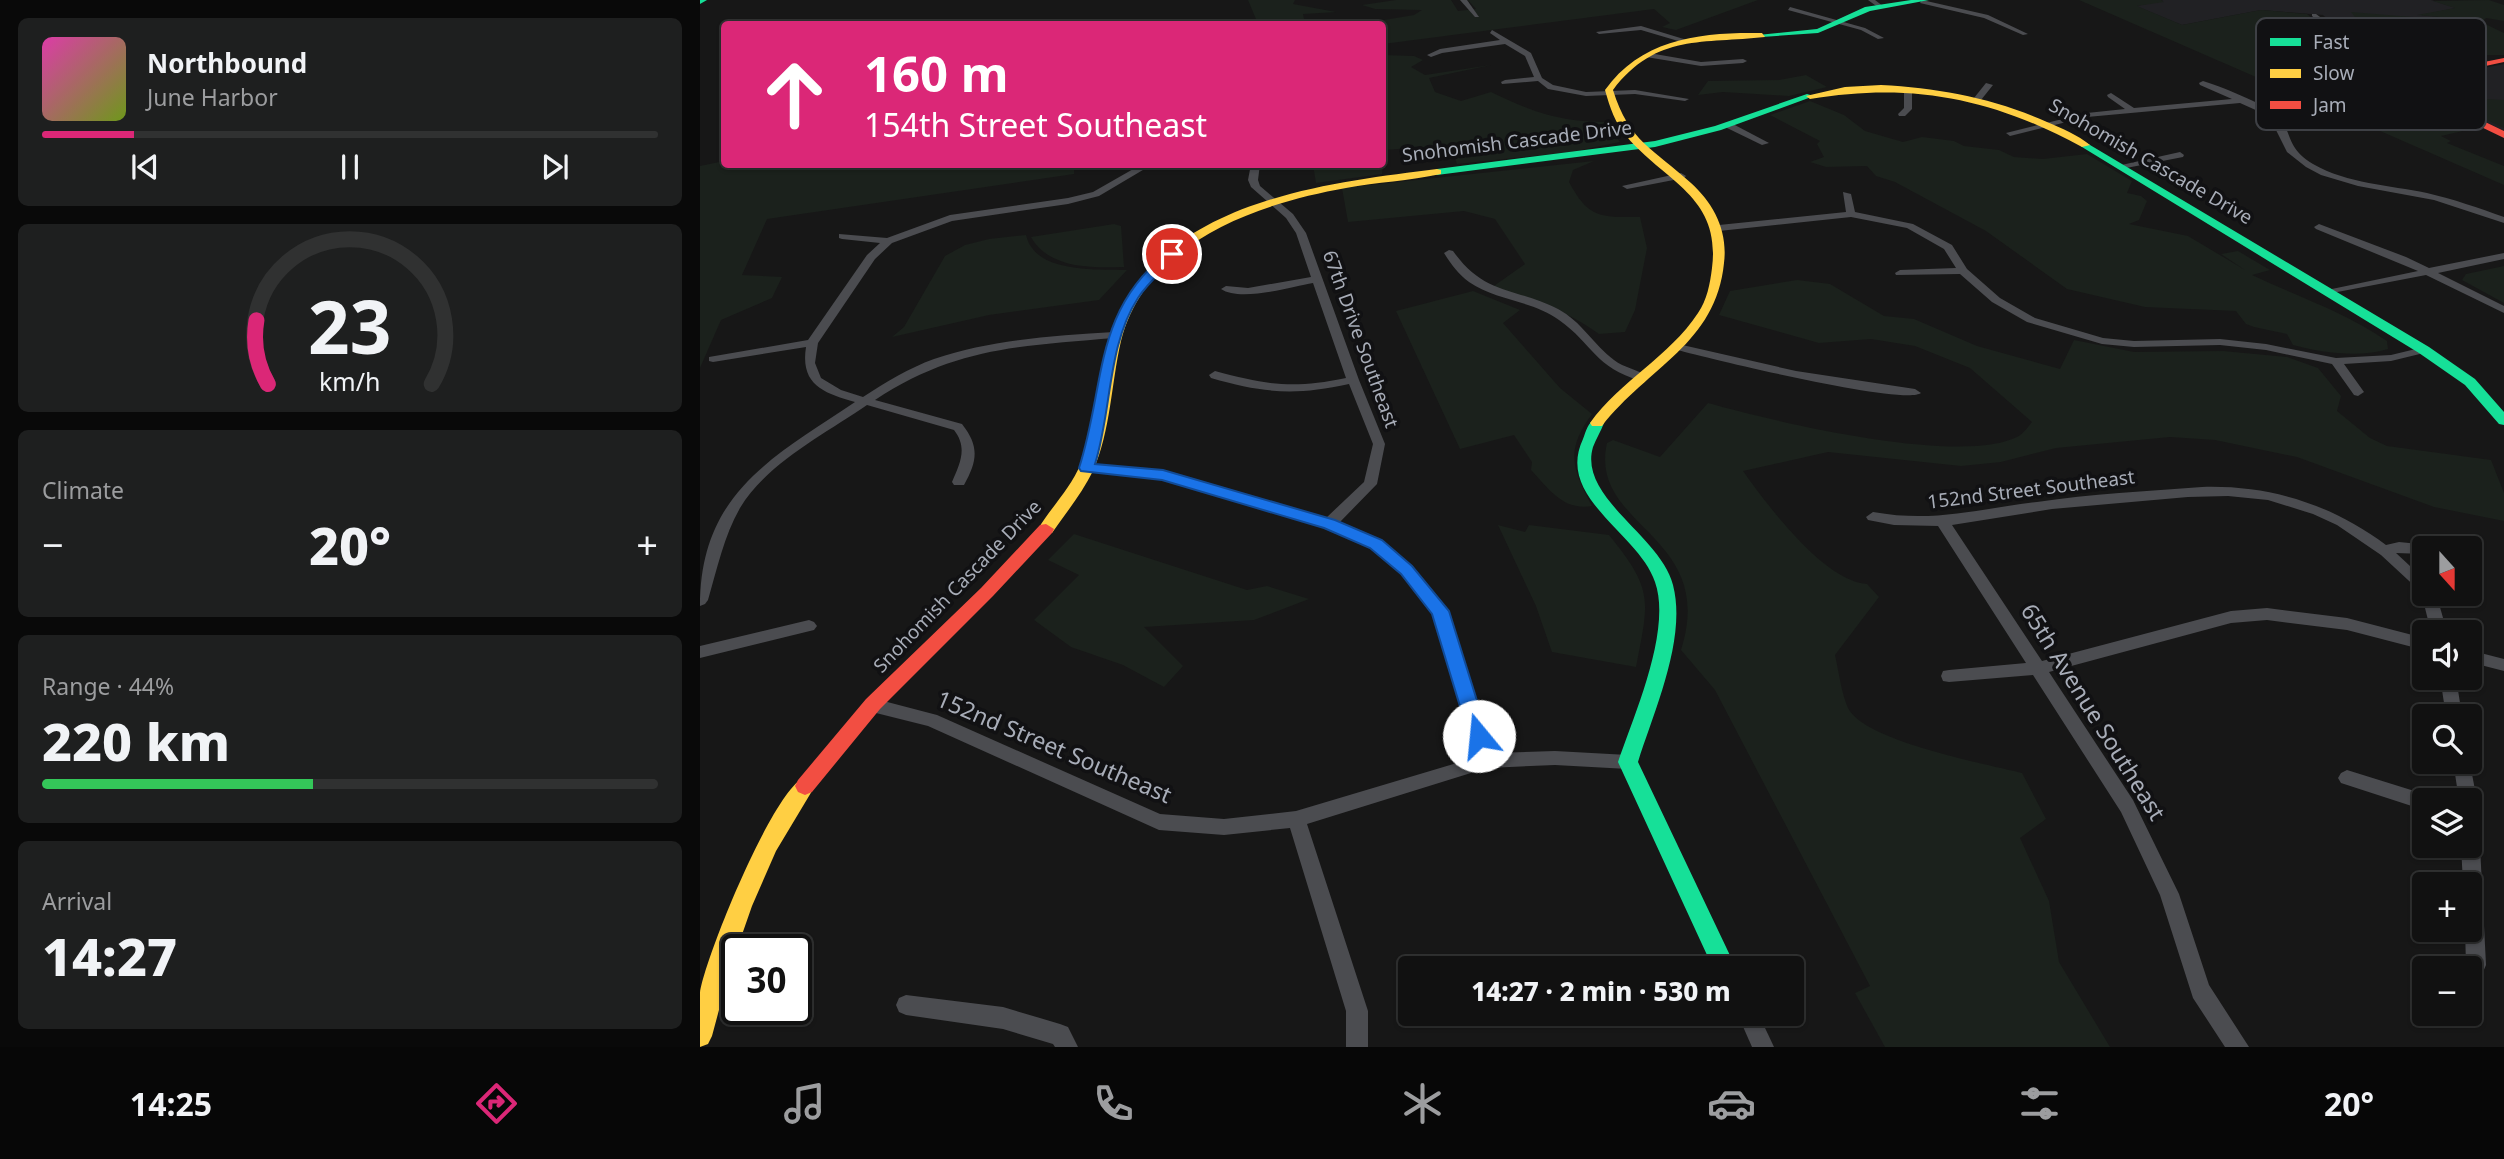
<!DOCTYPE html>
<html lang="en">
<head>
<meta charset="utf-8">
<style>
	body { margin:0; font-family:"Noto Sans",sans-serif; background:#1e1f1f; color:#f1f3f6; height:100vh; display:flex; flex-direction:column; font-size:26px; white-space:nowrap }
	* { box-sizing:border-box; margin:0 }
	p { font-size:23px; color:#9c9d9f }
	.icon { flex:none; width:38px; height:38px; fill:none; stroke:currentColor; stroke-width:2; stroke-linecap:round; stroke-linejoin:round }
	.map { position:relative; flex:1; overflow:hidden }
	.panel { display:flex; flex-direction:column; gap:18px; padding:18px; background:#090909; width:700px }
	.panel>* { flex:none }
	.top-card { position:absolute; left:21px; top:21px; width:665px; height:147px; border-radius:7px; box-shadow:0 2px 5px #0004,0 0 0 2px #303131; background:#db2777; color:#fff; overflow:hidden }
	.needle { width:46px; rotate:159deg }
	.fabs { position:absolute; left:1712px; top:536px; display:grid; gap:14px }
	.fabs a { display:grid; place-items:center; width:70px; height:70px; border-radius:7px; background:#111; box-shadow:0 2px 5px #0004,0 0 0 2px #303131; font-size:35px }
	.speed { position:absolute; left:21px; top:934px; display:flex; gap:14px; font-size:35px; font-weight:700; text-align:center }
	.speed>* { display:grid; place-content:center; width:91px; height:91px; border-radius:50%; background:#111; box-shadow:0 2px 5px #0004,0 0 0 2px #303131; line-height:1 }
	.speed .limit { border:4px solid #111; border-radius:10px; background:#fff; color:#111 }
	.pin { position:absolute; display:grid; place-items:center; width:60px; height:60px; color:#fff; margin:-30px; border:4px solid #fff; border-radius:50%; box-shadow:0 2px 7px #0007 }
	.me { position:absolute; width:77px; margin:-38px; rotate:343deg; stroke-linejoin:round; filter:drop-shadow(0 0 5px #0008) }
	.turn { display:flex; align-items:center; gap:24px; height:147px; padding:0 28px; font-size:32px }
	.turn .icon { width:91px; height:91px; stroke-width:2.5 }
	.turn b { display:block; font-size:49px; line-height:60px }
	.big { font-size:52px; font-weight:800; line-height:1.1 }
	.panel .card { flex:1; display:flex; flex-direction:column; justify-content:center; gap:10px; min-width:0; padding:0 24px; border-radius:10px; background:#1e1f1f }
	.panel .dial { align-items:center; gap:0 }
	.dial svg { height:182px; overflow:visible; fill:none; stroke:#303131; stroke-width:7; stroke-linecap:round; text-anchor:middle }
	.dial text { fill:#f1f3f6; stroke:none }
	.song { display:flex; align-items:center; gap:21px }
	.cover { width:84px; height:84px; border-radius:10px; background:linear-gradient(135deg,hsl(320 70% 55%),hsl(80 70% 35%)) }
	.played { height:7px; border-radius:4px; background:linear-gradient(90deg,#db2777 15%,#303131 15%) }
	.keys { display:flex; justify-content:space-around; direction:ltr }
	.heat { display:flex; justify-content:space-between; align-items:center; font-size:38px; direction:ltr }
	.charge { height:10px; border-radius:5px; background:linear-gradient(90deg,#34c759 44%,#303131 0) }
	.trip { position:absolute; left:698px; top:956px; width:406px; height:70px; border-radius:7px; background:#111; box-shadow:0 2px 5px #0004,0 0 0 2px #303131; font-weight:800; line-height:70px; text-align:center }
	.menu { display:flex; height:112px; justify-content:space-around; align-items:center; background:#070707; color:#9c9d9f }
	.menu .icon { width:49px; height:49px }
	.menu .active { color:#db2777 }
	.menu b { font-size:32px; color:#f1f3f6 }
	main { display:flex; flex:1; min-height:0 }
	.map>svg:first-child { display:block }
</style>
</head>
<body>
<main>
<section class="panel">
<div class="card">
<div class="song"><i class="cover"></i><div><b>Northbound</b><p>June Harbor</p></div></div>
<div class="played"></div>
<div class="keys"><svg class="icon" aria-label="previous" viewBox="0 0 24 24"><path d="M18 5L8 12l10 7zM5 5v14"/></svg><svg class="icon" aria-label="pause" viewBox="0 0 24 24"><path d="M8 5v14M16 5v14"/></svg><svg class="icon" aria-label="next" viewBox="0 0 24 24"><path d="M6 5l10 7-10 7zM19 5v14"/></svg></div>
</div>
<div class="card dial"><svg viewBox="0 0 100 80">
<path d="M14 69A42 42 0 1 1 86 69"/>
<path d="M14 69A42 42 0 0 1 9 41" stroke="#db2777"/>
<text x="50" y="56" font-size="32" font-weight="700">23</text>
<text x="50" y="72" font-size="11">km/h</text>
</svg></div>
<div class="card"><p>Climate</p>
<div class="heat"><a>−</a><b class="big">20°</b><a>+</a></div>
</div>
<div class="card"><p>Range · 44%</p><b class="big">220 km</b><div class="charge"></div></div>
<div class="card"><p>Arrival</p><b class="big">14:27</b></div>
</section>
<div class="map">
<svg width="1804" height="1047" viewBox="0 0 1804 1047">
	<rect width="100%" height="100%" fill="#171717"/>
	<!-- built -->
	<g fill="#212124">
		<path d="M1461 0H1731L1756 8 1721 15 1740 17 1787 55 1713 72 1659 49 1623 15 1561 10 1482 25 1436 6 1463 1Z"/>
		<path d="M1804 64V131L1731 96 1724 90V83L1732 78Z"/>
	</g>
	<!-- green -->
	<g fill="#1b211c">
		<path d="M548 0H619H595L593 4 636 12 603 14 605 24H558Z"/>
		<path d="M696 0H751L758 11 776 9 768 0H1058L976 30 962 27 970 23 954 9 683 44V36L686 35 678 21 714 15 722 10 675 9 662 5Z"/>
		<path d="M1379 0H1461L1464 2 1437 6 1482 25 1561 10 1607 14 1652 52 1702 74 1692 84 1706 99 1767 130 1741 136 1751 141 1747 143 1804 166V185Z"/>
		<path d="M1789 0 1804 5V21L1786 18 1781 22 1804 33V55H1787L1740 17 1717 15 1755 8 1733 1Z"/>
		<path d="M1651 12 1737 19 1777 56 1742 55 1745 59C1696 57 1681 51 1651 12Z"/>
		<path d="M683 55 714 56 723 60 711 67 725 75 791 65 729 78 735 92 761 101 791 92C833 112 857 121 904 122L920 142 871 152 757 164 750 145 685 150 682 174 616 183 613 165 682 164Z"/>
		<path d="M1106 75 1127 87 1089 96 1023 92 998 95 1008 81 1079 80Z"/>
		<path d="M1736 96 1804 100V128Z"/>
		<path d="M1110 101 1144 115 1165 131 1203 142 1222 137 1254 141 1264 146 1299 150 1314 157 1343 159 1387 154 1432 181 1427 193 1441 196 1447 201 1439 220 1429 224 1488 236 1545 270 1521 254 1538 251 1570 270 1552 275C1598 297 1645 312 1687 341L1688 349C1658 358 1623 353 1593 345L1587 334 1554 327 1546 324 1536 311 1445 307 1367 289 1286 231 1195 182 1176 176 1167 166 1126 167 1110 162 1124 157 1117 144 1120 141 1070 115Z"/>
		<path d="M24 161V164L64 165 62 169H91L101 164 374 165V174L67 219 42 275 82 277 72 298 21 320 0 368V166Z"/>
		<path d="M894 161 873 170 869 182C889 219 900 217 940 217L947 248 935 310 925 332 899 334C865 310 832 297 791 288L825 264 795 219 764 211 648 222 642 188Z"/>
		<path d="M414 224 421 226 424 267C392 268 349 269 331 237Z"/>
		<path d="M326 235C335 274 397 269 427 270L399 300 289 315 192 337 204 327 245 256 265 245 289 239Z"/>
		<path d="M1804 266V303L1762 280 1766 274Z"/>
		<path d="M1097 280 1130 284 1184 316 1214 319 1277 346 1360 369 1374 340 1434 352 1523 351 1587 357 1618 368 1641 396 1637 411 1670 438 1687 446 1791 460 1804 493V521L1734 507 1597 457 1515 440 1470 437 1356 448 1301 462 1261 466 1128 452 1043 471C1068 506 1124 581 1167 584L1179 597 1135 655C1139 672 1141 692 1148 708 1164 741 1286 764 1322 773L1346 819 1320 838 1349 901 1359 962 1410 1047H1185L1155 993 1170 986 1015 690 981 650C1018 533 888 528 907 443L913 440 960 457 1008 403C1072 421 1259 466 1317 437 1322 435 1328 427 1332 422L1270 368 1215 346 1171 339 1119 343 1019 315 1030 291Z"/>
		<path d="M773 291 820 310 803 323 860 388 892 414C865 451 872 468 892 506 863 511 849 489 831 470L832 462 814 435 760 449 696 311Z"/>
		<path d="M798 525 825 532 829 525 909 535C954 590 949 600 936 667L852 652 836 606Z"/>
		<path d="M374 534 547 590 567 586 609 599 554 620 444 627 483 666 464 687 423 665 371 647 334 620 379 575 348 560Z"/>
	</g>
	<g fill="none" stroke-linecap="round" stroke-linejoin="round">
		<!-- street -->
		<g fill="#4b4c50" fill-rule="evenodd">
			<path d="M760 0H767L779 17H775Z"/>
			<path d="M1168 0H1175L1184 7 1179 8Z"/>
			<path d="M1222 0 1288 15 1328 34 1323 35 1284 18 1220 3Z"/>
			<path d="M1090 7 1165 28 1184 38 1178 39 1161 30 1088 10Z"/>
			<path d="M1612 14H1616L1666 51 1726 77 1722 79C1679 67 1646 45 1612 16Z"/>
			<path d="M941 26 987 40 989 41 985 43 941 30 899 34 896 32Z"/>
			<path d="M792 30 831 53 842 78 853 85 886 92 935 90 989 99 985 101 935 94 886 96 848 89 838 81 802 84 801 82 805 80 834 77 825 56 805 44 742 53 731 57 727 55 740 49 800 40 790 33Z"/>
			<path d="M949 53 1001 62 1043 59 1047 61 1043 63 1001 66 946 57 945 55Z"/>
			<path d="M1503 81C1517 85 1567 105 1576 114 1593 129 1584 147 1613 164 1648 184 1689 185 1727 193 1753 199 1779 208 1804 217V223L1734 200 1658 186 1621 175 1606 167 1587 152 1569 116 1540 103 1387 117 1310 136 1306 133 1387 113 1425 109 1408 97 1407 95 1411 93 1434 108 1532 99 1500 85 1499 83Z"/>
			<path d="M1286 83 1293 85 1281 100H1275L1274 98Z"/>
			<path d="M1208 87 1212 89V109L1205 116H1199L1198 114 1204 108V89Z"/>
			<path d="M1025 123H1031L1069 143 1062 145 1025 127Z"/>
			<path d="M1480 152 1484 155 1483 157 1421 169 1417 166Z"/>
			<path d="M442 164H453L399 196 368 204 252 221 192 243 175 259 118 343 115 363 121 378 141 390 163 397C186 382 209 368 234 359 292 339 354 336 414 332L420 335 414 338C322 346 255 347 175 400L262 424C280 447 277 461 264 485H254L252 482C260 463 268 448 254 430L167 405C125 434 67 463 40 508 24 536 17 569 8 600L5 604 0 606C0 493 73 457 155 402 124 393 100 385 106 347L13 362 9 361V357L108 340 167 255 180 243 142 239 139 238V234L187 238 250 215 368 198 393 192Z"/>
			<path d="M551 164H560L558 180 560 186 593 214 606 233 659 380 685 444 677 484 639 523 681 540 711 566 745 607 793 753 855 751 928 755 934 757 937 762 934 767 928 769 855 765 787 768 607 824 668 1011V1047H646V1011L590 828 524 835 459 830 228 726 172 712 166 710 164 705 166 700 172 698 237 715 460 814 524 819 596 811 777 757 733 613 701 574 671 548 624 527 462 479 387 472 380 468 387 464 463 471 626 518 664 482 673 444 649 384C594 396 564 393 511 378L509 375 515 371C567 385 593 389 646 378L613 283C591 287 540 302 521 289L526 286 548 288 611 277 596 233 586 218 551 187 548 180Z"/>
			<path d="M981 173 986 176 984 178 927 189 922 186Z"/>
			<path d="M1143 192 1151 194 1155 212 1213 224 1252 245 1267 269 1300 298 1335 318 1403 338 1434 341 1520 339 1566 344 1636 358 1691 355 1724 347 1730 350 1728 352 1691 361 1644 364 1664 392 1658 396 1654 395 1632 364 1566 350 1520 345 1434 347 1402 344 1327 322 1292 302 1260 274 1196 275 1195 273 1200 270 1256 268 1244 249 1207 228 1151 217 1019 231 1014 228 1019 225 1146 212Z"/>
			<path d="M1619 224 1706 257 1729 268 1804 253V259L1738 273 1804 306V313L1726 275 1627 294V290L1718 271 1616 229 1614 227Z"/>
			<path d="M749 250 753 251C785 296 815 287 858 309 881 321 894 345 914 360 924 368 938 369 947 377L941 381C894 367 893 344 859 320 832 300 796 301 769 282 758 274 751 264 744 253Z"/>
			<path d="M978 344 1096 371 1215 389 1221 393C1204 406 1006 358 974 349L972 347Z"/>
			<path d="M1502 487C1570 485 1631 504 1686 545L1699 542 1729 545 1730 548H1724V554L1696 553 1724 579V593H1736L1747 632H1731L1721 592 1681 555 1637 525 1613 514 1568 500 1528 496 1488 497 1352 509 1252 525 1342 661 1531 611 1567 608 1647 618 1724 638V650L1647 630 1567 620 1531 623 1349 672 1433 800 1479 894 1509 985 1549 1047H1525L1493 998 1460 895 1421 812 1333 675 1249 682 1243 681 1241 676 1243 671 1249 670 1326 663 1238 526 1194 525 1168 520 1166 517 1173 512C1234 523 1278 509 1337 502 1391 494 1447 491 1502 487Z"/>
			<path d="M109 620 114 622 117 626 114 630 0 658V646Z"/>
			<path d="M1769 650 1804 659V671L1769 662Z"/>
			<path d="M1740 677H1756L1762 716H1746Z"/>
			<path d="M1769 758 1778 806 1786 965 1783 972 1776 975 1769 972V968L1766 965 1765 929H1769V884H1763L1761 845H1769V800H1759L1753 761H1769Z"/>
			<path d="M1647 770 1724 794 1730 796 1732 800H1724V810L1641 783 1638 778 1641 773Z"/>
			<path d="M206 995 303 1007 360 1024 368 1027 378 1047H355L353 1044 303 1029 206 1015 199 1012 196 1005 199 998Z"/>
			<path d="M1037 1013H1058L1074 1047H1052Z"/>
		</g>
		<!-- fast -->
		<g fill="#16e098" fill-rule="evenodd">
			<path d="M0 0H7L0 4Z"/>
			<path d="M1211 0H1229L1170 11 1118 33 1062 37 1058 35 1117 29 1165 7Z"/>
			<path d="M1107 94 1114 96 1021 130 955 147 737 175 732 172 737 169 955 141 1015 126Z"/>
			<path d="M1385 142 1729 347 1775 379 1804 412V425L1799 424 1765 385 1719 353 1382 147 1380 145Z"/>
			<path d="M897 419 904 423C901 431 896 439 893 447 878 498 961 536 973 585 987 639 954 711 938 762L1036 968H1013L918 762C934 715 972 630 955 582 939 533 855 498 883 439 886 431 888 421 897 419Z"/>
		</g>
		<!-- slow -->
		<g fill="#ffcf43" fill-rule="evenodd">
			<path d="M1062 33 1065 37C1004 44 956 33 913 90 929 142 954 149 991 183 1014 204 1028 231 1024 263 1016 344 948 367 902 426H892L890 423C920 381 969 357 998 313 1007 300 1010 284 1012 268 1021 197 967 183 927 137 915 123 910 108 905 90 942 38 1002 32 1062 33Z"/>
			<path d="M1181 85C1239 88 1293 98 1347 122 1361 128 1378 135 1390 145L1382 147C1292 98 1211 82 1110 99L1106 96 1145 87Z"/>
			<path d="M737 169 741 170V174C709 181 677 182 646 188 556 204 446 242 421 341 411 384 411 430 393 471 382 493 366 513 352 533H340L338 529C352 506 371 488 381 463 397 423 397 379 409 339 452 203 617 184 737 169Z"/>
			<path d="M105 777 112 780 115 786 76 851 52 906 30 969 12 1036 8 1044 0 1047C0 1030 0 1010 0 993 5 957 74 788 105 777Z"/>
		</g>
		<!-- jam -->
		<g fill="#f24e42" fill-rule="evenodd">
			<path d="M1804 58V62L1725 79 1719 83 1729 95 1804 131V138L1723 99 1710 83 1719 75Z"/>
			<path d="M346 524 354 529 352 533 293 596 180 709 112 792 105 795 98 792 95 786 98 780 166 699 281 588 340 525Z"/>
		</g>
	</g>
	<!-- route -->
	<path fill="#1a73e8" stroke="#114b97" stroke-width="2" d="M468 252 478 254C465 269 449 281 438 298 407 346 412 410 395 464L463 470 635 520 682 540 712 566 749 611 788 736 786 741H772L769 736 732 614 701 574 670 548 624 528 462 480 381 471 379 468C406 385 392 312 468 252Z"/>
	<g text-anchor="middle" stroke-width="7" stroke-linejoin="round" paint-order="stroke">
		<!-- street labels -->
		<g font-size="19" fill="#a8adb8" stroke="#111113">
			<text transform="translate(817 141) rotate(-7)" y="7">Snohomish Cascade Drive</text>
			<text transform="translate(1451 161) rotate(30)" y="7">Snohomish Cascade Drive</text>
			<text transform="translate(661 339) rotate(70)" y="7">67th Drive Southeast</text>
			<text transform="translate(1331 489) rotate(-7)" y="7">152nd Street Southeast</text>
			<text transform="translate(257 586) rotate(-46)" y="7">Snohomish Cascade Drive</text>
		</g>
		<!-- near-street labels -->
		<g font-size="23" fill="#a8adb8" stroke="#111113">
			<text transform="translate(1393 712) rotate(58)" y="8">65th Avenue Southeast</text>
			<text transform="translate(354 747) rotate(23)" y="8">152nd Street Southeast</text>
		</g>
	</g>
	<!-- legend -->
	<rect x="1556" y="18" width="230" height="112" rx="10" fill="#111113" stroke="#3e4045" stroke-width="2"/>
	<rect x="1570" y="38" width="31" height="8" fill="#16e098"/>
	<rect x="1570" y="69" width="31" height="9" fill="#ffcf43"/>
	<rect x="1570" y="101" width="31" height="8" fill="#f24e42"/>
	<g font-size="19" fill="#a8adb8">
		<text x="1613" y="49">Fast</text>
		<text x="1613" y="80">Slow</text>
		<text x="1613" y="112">Jam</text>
	</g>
</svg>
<div class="fabs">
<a><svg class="needle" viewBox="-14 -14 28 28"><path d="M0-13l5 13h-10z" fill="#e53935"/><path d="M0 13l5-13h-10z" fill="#9c9d9f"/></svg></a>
<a><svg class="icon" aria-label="sound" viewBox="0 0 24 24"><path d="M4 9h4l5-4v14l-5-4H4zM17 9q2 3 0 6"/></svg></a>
<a><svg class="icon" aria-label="search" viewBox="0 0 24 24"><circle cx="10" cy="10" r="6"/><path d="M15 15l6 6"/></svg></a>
<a><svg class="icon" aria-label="layers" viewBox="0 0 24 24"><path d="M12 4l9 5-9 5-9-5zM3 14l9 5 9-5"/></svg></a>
<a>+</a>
<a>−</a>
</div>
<div class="speed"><div class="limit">30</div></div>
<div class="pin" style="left:472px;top:254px;background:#d93025"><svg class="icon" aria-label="arrive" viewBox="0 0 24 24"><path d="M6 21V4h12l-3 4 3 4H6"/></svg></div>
<svg class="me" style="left:779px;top:736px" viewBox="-20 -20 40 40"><circle r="19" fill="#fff"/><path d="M0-13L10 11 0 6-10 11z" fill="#1a73e8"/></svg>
<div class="trip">14:27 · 2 min · 530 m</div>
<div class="top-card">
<div class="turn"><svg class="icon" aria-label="ahead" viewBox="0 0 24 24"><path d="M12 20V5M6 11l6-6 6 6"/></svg><div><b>160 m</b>154th Street Southeast</div></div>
</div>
</div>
</main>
<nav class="menu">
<b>14:25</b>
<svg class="icon active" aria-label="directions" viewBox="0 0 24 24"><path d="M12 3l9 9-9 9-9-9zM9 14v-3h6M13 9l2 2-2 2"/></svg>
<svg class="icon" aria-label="music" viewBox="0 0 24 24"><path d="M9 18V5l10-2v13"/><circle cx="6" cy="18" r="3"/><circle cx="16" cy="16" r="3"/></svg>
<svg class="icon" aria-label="phone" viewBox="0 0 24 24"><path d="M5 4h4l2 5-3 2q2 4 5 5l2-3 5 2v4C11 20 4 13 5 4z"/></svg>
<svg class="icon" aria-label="climate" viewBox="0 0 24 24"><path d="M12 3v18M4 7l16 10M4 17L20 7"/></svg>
<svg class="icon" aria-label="car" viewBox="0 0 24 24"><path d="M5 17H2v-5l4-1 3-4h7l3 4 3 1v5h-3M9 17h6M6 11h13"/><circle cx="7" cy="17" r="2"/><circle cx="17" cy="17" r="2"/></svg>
<svg class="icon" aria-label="filters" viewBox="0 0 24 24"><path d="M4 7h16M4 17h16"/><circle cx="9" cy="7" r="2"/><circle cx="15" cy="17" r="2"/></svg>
<b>20°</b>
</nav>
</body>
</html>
